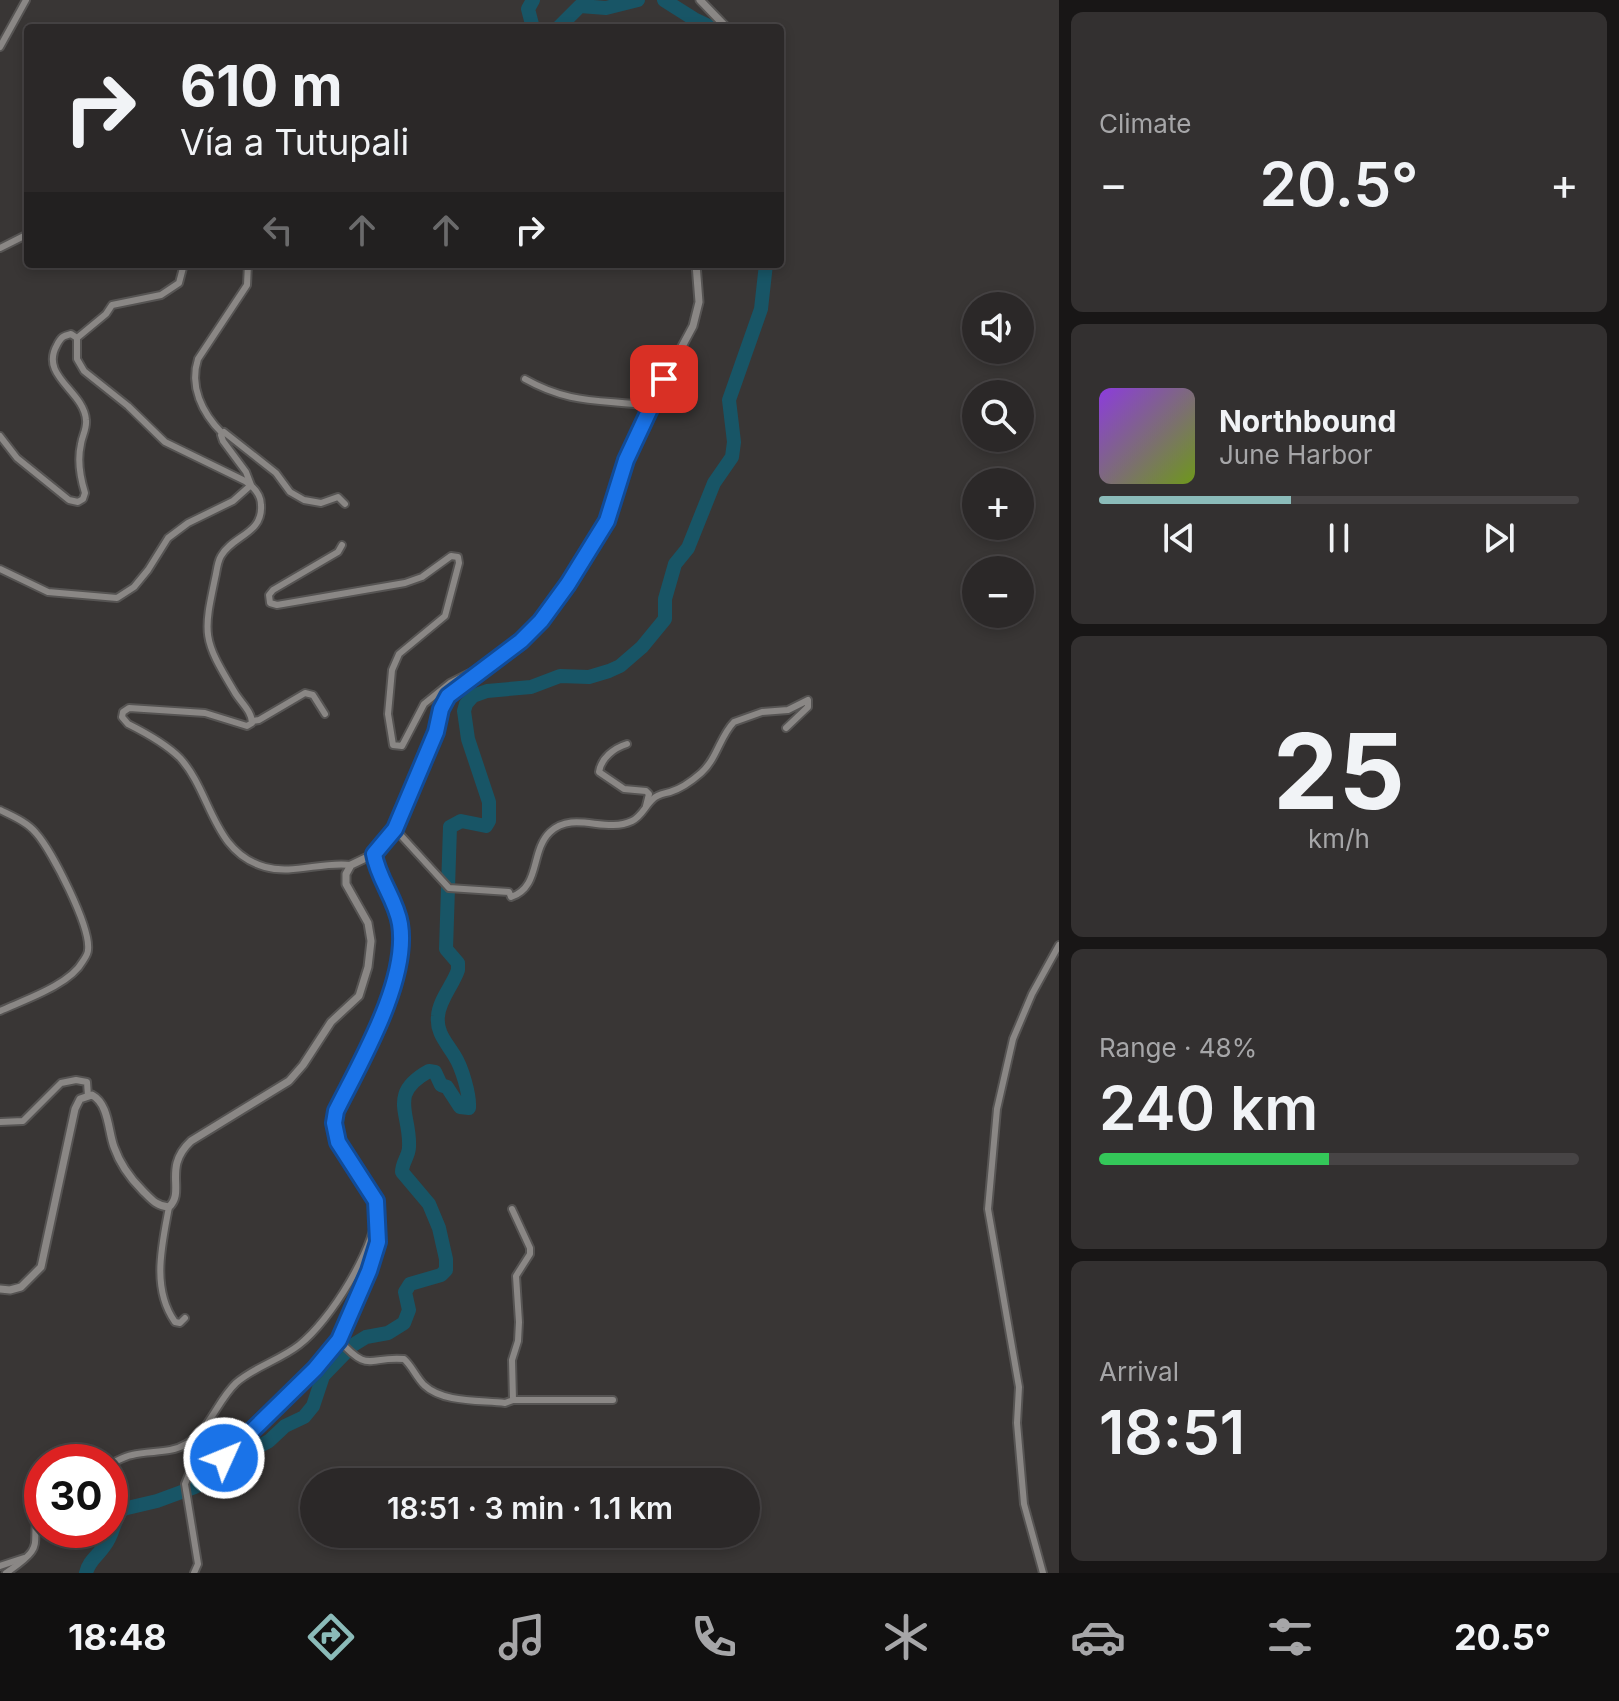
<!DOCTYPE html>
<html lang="en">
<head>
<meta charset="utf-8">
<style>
	body { margin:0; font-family:Inter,sans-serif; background:#333030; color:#f1f3f6; height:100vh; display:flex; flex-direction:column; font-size:30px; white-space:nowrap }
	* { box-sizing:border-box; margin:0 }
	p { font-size:26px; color:#a6a6a8 }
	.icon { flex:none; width:44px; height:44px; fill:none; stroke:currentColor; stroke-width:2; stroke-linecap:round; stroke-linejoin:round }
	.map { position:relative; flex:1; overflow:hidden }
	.details { display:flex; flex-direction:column; gap:12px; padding:12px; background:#181616; width:560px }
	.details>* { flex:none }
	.top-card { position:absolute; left:24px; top:24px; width:760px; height:244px; border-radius:8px; box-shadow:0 4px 12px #0003,0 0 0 2px #474445; background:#2b2828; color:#f1f3f6; overflow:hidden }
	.tools { position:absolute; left:962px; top:292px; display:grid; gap:16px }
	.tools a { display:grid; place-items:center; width:72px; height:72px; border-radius:50%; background:#2b2828; box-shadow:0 4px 12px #0003,0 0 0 2px #474445; font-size:40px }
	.speed { position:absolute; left:24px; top:1444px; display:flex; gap:16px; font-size:40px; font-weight:700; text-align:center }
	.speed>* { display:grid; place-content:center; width:104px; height:104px; border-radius:50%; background:#2b2828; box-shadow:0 4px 12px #0003,0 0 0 2px #474445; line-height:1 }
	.speed .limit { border:12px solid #d22; background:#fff; color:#111 }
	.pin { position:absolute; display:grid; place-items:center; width:68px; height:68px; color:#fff; margin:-34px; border-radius:16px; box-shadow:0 4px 12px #0006 }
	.me { position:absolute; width:88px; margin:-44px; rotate:46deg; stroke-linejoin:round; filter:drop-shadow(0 0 6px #0008) }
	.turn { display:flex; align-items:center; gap:28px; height:168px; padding:0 24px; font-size:36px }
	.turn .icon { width:104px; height:104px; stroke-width:2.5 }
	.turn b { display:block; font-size:56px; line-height:68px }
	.lanes { display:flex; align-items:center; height:76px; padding:0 24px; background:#0003; justify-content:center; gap:40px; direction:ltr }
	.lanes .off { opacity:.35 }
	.big { font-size:60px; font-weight:600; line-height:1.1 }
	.details .tile { flex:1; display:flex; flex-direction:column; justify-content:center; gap:12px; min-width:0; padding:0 28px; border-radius:12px; background:#333030 }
	.details .dial { align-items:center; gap:0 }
	.dial b { font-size:104px; line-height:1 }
	.song { display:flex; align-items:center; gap:24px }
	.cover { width:96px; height:96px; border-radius:12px; background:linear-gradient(135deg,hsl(270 70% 55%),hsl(80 70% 35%)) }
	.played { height:8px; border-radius:4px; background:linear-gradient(90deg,#8bbbb9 40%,#474445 40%) }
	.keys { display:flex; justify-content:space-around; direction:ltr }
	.heat { display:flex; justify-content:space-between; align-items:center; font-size:44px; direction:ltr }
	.charge { height:12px; border-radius:6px; background:linear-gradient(90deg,#34c759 48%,#474445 0) }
	.trip { position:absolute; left:300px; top:1468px; width:460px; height:80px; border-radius:40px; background:#2b2828; box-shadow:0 4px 12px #0003,0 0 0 2px #474445; font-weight:600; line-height:80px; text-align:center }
	.tab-bar { display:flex; height:128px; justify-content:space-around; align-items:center; background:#111010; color:#a6a6a8 }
	.tab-bar .icon { width:56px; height:56px }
	.tab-bar .current { color:#8bbbb9 }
	.tab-bar b { font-size:36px; color:#f1f3f6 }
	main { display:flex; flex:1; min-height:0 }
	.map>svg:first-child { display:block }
</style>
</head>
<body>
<main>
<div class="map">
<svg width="1059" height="1573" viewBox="0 0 1059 1573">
	<rect width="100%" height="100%" fill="#393635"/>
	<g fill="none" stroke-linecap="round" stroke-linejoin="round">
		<!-- river -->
		<g stroke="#185566" stroke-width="14">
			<path d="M533 0 528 9 533 28"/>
			<path d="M664 0 694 19 713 28"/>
			<path d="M558 28 580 6 606 8 638 0"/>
			<path d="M86 1573C89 1560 98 1556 105 1545 114 1534 113 1520 123 1509L157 1501 195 1487 232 1466 252 1450 269 1441 285 1426 304 1417 313 1406 323 1376 353 1345 366 1337 388 1333 404 1323 409 1310 405 1292 410 1284 441 1275 446 1270V1259L439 1228 429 1204 402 1172C402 1162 409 1156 409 1147 411 1114 387 1094 429 1071L435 1072 441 1085 447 1087 460 1107 469 1108C470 1095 462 1067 454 1055 446 1042 436 1032 438 1016 439 1000 453 985 458 970V963L446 949 450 827 461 821 486 826 489 821V802L468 739 464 711 466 704 473 696 487 691 531 687 560 676 589 677 609 671 620 666 642 647 665 619V599L675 564 688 548 714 483 732 457 734 442 729 400 761 309 766 264"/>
		</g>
		<!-- minor casing -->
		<g stroke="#565453" stroke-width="10">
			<g id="minor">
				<path d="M0 47 26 0"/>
				<path d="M0 248 28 234"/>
				<path d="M77 338 106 314 112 305 161 295 179 283 184 264"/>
				<path d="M525 379C571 405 602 399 650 406"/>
				<path d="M222 433C202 413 189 386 198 359L247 285 248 264"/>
				<path d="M0 436 17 458 69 500 78 502 83 499 85 493C80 477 77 461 81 444 82 436 87 429 86 420 84 391 39 376 57 345 61 337 63 336 71 334L77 338V359L84 371 128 406 165 442 245 481C254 487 261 494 261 505 263 534 233 535 221 556 218 561 217 568 216 574 203 635 202 638 234 691 240 702 252 711 252 723L247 726 205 713 129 708 123 712 122 717 128 724C146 733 166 744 180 758 212 793 212 852 265 867 293 875 323 861 351 865"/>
				<path d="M342 545 338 552 273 590 269 595 270 603 277 605 405 583 422 577 451 556 458 557 459 563 445 616 399 654 392 670 388 714 393 745 402 746 424 704 450 683 492 662"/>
				<path d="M0 569 48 592 117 598 134 587 148 570 168 538 188 523 233 501 251 485 246 472 223 441 221 435 224 432 276 473 290 492 304 500 321 503 338 497 345 504"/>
				<path d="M253 721 259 720 305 693 313 695 325 714"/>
				<path d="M627 744C614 748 601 758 599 772L624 789 646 791 649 794 646 806"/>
				<path d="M0 810C12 816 27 822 36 833 52 851 91 927 88 950 88 954 85 958 83 961 70 985 24 1000 0 1011"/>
				<path d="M395 829 449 888 509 892 511 897C541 887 530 851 550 832 574 810 605 834 632 821 642 816 645 806 653 799 658 794 663 794 670 792 680 789 693 780 701 773 717 759 720 736 734 722L762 712 788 710 808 700V707L786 728"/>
				<path d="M0 1122 23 1121 61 1083 76 1080 87 1082 88 1096"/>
				<path d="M169 1207C162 1245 151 1288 175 1322L180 1323 185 1318"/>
				<path d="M375 1219C387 1252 352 1308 339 1340 369 1374 368 1356 404 1359 412 1366 416 1377 424 1385 443 1403 480 1400 505 1403L513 1400 512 1360 518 1341 519 1322 516 1276 530 1254V1248L512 1209"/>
				<path d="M513 1400H613"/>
				<path d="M110 1464C117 1461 125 1456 132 1455 150 1450 170 1454 186 1444 209 1431 217 1401 236 1383 254 1367 280 1360 299 1345 330 1321 375 1249 377 1209 378 1178 330 1161 336 1111 361 1060 408 981 400 924 396 899 378 879 374 854"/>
				<path d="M0 1566 24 1558"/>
				<path d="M6 1573C50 1543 28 1547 39 1506L42 1504"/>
				<path d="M194 1573 198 1564 185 1484 189 1474 224 1458 315 1369 339 1340"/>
				<path d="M1043 1573 1024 1504 1017 1423 1019 1387 988 1209 997 1109 1013 1039 1032 994 1059 945"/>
			</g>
		</g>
		<!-- tertiary casing -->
		<g stroke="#565453" stroke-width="11">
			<g id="tertiary">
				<path d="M700 0 727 28"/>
				<path d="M0 1289 10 1290 21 1287 41 1267 75 1109 80 1099 92 1095C109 1104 108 1131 114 1147 120 1164 130 1178 142 1190 151 1199 156 1206 169 1207 186 1191 162 1168 191 1141L289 1081 303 1065 331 1022 359 996 368 967 371 941 368 923 346 884V874L351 865 374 854 395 829 436 732 441 709 448 696 521 641 541 621 568 584 607 521 626 460 650 406 693 326 699 302 696 264"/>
			</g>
		</g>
		<!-- minor -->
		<use href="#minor" stroke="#8a8785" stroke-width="6"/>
		<!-- tertiary -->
		<use href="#tertiary" stroke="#8a8785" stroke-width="7"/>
	</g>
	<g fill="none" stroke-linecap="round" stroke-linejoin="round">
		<!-- route casing -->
		<g stroke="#114b97" stroke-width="20">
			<path id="route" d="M224 1458 315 1369 339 1340 369 1271 378 1242 376 1201 338 1142 334 1123 336 1111C361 1061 409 980 400 924 396 899 378 879 374 854L395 829 436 732 441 709 448 696 521 641 541 621 568 584 607 521 626 460 664 379"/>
		</g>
		<!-- route -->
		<use href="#route" stroke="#1a73e8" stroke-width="14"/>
	</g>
</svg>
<div class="tools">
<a><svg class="icon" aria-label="sound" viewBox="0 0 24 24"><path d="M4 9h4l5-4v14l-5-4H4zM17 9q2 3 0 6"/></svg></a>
<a><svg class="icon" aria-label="search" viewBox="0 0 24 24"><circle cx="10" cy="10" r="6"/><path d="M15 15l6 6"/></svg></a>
<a>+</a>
<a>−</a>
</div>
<div class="speed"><div class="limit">30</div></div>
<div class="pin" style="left:664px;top:379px;background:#d93025"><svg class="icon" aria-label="arrive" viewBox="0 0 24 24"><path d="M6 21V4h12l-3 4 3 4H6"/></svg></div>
<svg class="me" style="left:224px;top:1458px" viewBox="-20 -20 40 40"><circle r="17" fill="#1a73e8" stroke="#fff" stroke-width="3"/><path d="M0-11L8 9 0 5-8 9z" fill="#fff"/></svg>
<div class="trip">18:51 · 3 min · 1.1 km</div>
<div class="top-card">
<div class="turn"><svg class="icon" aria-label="right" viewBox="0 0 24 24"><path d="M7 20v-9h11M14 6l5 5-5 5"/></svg><div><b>610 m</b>Vía a Tutupali</div></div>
<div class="lanes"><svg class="icon off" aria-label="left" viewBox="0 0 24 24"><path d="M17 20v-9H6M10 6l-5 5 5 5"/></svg><svg class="icon off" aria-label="ahead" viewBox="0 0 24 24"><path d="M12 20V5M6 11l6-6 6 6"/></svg><svg class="icon off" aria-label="ahead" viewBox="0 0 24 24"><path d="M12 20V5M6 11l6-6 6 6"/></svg><svg class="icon" aria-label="right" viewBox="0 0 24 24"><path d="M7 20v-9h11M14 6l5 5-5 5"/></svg></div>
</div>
</div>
<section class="details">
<div class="tile"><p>Climate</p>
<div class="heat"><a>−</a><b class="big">20.5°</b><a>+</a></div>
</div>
<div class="tile">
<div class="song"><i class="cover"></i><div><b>Northbound</b><p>June Harbor</p></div></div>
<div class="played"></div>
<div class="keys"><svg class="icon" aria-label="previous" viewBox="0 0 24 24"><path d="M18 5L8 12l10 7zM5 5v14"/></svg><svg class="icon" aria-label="pause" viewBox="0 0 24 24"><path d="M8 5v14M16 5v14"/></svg><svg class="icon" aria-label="next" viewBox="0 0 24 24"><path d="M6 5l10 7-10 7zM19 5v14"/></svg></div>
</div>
<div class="tile dial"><b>25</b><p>km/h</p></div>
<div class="tile"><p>Range · 48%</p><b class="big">240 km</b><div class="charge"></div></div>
<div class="tile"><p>Arrival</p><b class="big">18:51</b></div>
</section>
</main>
<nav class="tab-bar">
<b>18:48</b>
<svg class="icon current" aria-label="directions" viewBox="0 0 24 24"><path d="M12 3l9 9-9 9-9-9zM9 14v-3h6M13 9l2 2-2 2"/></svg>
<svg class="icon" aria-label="music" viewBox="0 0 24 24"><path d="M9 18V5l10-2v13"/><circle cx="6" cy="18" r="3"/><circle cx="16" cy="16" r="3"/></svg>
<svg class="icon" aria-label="phone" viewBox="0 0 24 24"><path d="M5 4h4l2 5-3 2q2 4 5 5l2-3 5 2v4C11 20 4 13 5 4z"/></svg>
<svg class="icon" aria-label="climate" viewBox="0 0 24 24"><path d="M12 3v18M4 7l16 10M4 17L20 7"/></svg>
<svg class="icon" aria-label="car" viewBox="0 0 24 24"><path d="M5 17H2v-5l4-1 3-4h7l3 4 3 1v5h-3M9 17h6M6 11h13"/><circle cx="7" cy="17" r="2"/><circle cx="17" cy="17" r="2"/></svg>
<svg class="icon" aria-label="filters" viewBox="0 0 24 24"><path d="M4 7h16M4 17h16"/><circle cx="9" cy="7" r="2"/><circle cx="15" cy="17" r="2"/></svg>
<b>20.5°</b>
</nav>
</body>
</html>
